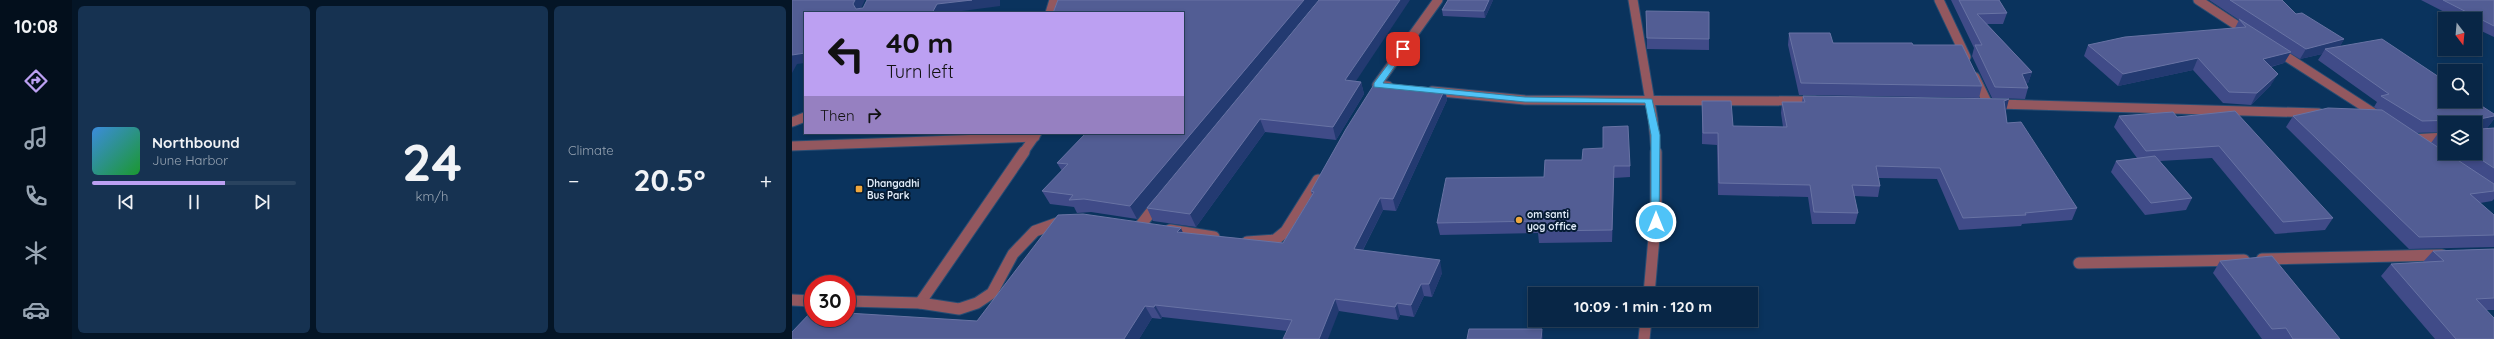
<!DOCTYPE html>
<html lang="en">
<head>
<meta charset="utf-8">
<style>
	body { margin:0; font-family:Quicksand,sans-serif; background:#163251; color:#f1f3f6; height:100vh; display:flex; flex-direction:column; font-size:15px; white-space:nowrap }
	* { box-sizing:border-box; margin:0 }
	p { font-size:13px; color:#98a5b3 }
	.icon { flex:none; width:22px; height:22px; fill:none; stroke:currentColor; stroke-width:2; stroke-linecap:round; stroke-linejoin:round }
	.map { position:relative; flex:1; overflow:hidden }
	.side { display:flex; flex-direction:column; gap:6px; padding:6px; background:#041526; width:720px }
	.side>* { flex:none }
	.banner { position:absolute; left:12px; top:12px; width:380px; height:122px; border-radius:0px; box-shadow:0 2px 6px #0003,0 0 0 1px #29435f; background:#bca0f2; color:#111; overflow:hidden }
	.needle { width:26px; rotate:164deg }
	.buttons { position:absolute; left:1646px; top:12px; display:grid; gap:8px }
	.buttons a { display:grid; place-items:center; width:44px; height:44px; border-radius:0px; background:#082646; box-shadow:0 2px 6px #0003,0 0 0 1px #29435f; font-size:20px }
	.speed { position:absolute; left:12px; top:275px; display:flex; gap:8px; font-size:20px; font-weight:700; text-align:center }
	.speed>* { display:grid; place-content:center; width:52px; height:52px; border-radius:50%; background:#082646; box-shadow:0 2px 6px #0003,0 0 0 1px #29435f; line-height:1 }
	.speed .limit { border:6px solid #d22; background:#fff; color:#111 }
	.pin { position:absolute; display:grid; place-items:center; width:34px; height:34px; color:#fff; margin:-17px; border-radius:8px; box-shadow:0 2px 6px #0006 }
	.me { position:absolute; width:44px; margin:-22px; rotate:0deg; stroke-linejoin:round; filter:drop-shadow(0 0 3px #0008) }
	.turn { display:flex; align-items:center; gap:14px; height:84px; padding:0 16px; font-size:18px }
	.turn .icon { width:52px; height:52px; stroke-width:2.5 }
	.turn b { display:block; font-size:28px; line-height:34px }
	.then { display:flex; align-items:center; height:38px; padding:0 16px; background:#0003; gap:8px; font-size:15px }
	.big { font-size:30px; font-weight:700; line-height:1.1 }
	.side .widget { flex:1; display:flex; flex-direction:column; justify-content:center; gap:6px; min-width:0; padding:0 14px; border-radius:6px; background:#163251 }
	.side .dial { align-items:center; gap:0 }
	.dial b { font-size:52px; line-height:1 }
	.song { display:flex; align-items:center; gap:12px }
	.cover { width:48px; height:48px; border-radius:6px; background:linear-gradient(135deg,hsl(210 70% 55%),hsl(130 70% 35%)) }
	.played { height:4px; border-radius:2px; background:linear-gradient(90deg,#bca0f2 65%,#29435f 65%) }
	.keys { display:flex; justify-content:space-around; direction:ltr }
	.heat { display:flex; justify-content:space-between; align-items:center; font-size:22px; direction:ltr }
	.side .tiles { flex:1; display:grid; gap:6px; grid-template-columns:repeat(3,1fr) }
	.trip { position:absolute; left:736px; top:287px; width:230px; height:40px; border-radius:0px; background:#082646; box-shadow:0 2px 6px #0003,0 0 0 1px #29435f; font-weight:700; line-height:40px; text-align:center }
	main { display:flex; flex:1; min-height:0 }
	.tabs { display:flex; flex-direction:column; width:72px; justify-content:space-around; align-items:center; background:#030f1c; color:#98a5b3 }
	.tabs .icon { width:28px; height:28px }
	.tabs .active { color:#bca0f2 }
	.tabs b { font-size:18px; color:#f1f3f6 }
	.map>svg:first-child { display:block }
</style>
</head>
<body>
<main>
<nav class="tabs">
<b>10:08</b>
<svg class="icon active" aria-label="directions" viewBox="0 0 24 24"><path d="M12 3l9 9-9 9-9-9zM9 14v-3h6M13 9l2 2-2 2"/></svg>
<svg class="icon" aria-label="music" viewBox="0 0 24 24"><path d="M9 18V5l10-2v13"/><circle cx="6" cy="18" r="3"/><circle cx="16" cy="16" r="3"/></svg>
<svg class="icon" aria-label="phone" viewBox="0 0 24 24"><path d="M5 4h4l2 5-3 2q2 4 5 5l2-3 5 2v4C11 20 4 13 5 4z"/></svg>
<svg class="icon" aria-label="climate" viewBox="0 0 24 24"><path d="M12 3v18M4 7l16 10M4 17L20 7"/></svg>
<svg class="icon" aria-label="car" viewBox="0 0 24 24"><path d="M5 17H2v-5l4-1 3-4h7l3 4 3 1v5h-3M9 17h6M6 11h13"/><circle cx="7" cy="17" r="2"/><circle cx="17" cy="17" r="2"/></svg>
</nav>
<section class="side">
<div class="tiles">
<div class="widget">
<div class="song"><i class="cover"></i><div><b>Northbound</b><p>June Harbor</p></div></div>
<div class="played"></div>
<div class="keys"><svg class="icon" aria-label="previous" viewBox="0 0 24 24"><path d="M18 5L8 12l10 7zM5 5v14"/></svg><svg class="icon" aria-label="pause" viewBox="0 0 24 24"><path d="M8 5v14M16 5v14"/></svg><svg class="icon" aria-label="next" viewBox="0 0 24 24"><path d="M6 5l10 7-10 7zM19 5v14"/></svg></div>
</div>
<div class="widget dial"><b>24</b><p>km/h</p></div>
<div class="widget"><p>Climate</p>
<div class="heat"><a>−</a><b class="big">20.5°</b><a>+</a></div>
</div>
</div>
</section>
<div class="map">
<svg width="1702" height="339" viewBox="0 0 1702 339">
	<rect width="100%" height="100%" fill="#0a335d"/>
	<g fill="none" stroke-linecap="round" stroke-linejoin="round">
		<!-- lane-far1 casing -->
		<g stroke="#284d73" stroke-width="11">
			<g id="lane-far1">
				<path d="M0 122 13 117"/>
				<path d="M1620 139 1653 137"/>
				<path d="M0 146 243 137"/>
				<path d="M231 153 245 133"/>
			</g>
		</g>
		<!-- lane casing -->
		<g stroke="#284d73" stroke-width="13">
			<path id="lane" d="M128 303 232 152"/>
		</g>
		<!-- street-far1 casing -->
		<g stroke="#284d73" stroke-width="11">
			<g id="street-far1">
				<path d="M841 0 861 119 864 153"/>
				<path d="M1147 0 1174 57"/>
				<path d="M1406 0 1455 32"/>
				<path d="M258 13 262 0"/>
				<path d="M1484 50 1588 117"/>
				<path d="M1183 77 1196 104"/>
				<path d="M596 86 585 85 646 0"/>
				<path d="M640 91 733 100 1023 101"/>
				<path d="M1203 104 1527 113"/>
			</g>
		</g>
		<!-- street casing -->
		<g stroke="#284d73" stroke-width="13">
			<g id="street">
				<path d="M348 226 365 204"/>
				<path d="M378 230 422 237"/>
				<path d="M455 242 483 240 494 231 526 180"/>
				<path d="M1470 259 1650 255"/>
				<path d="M1287 263 1452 260"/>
				<path d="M857 294 864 215V152"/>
				<path d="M0 300 21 301"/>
				<path d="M55 301 128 303 167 309 185 303 200 293 221 254 243 231 271 221"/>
				<path d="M852 339 854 320"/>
			</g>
		</g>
		<!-- lane-far1 -->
		<use href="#lane-far1" stroke="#93585f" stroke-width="9"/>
		<!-- lane -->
		<use href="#lane" stroke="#93585f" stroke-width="11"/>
		<!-- street-far1 -->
		<use href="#street-far1" stroke="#93585f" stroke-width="9"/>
		<!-- street -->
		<use href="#street" stroke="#93585f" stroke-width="11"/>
	</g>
	<!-- wall -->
	<g fill="#404b88" fill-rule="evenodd">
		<path d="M526 0 345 219 299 212 285 213 282 207 258 204 250 191 270 171 265 163Z"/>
		<path d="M527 0 564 81 569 82 572 94 544 140 473 132 404 227 361 221 355 208Z"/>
		<path d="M656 0H701L693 18 651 16 650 10Z"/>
		<path d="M1159 0H1207L1215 13 1211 24H1195L1240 72 1236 83H1234L1236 88 1233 99 1200 98 1180 56 1182 48Z"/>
		<path d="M1417 0H1490L1504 14 1552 39 1548 46 1702 114V119L1695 128H1691H1702V199L1700 201 1688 203 1702 215V247L1617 249 1494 127 1501 116 1586 110 1582 107 1585 102 1526 60 1530 54 1508 59 1498 53 1492 63 1479 67V85L1459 105 1431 103 1401 70 1326 86 1292 56 1296 45 1443 28 1447 20ZM1653 123H1683V153H1653ZM1647 132 1639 143 1624 133Z"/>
		<path d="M1629 0H1702V37L1683 28V19H1666Z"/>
		<path d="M854 11 917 39V50L855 49Z"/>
		<path d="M997 33 1041 43 1121 45 1190 86 1187 98 1007 95 996 45Z"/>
		<path d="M653 89 655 100 604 211 591 210 571 250 650 273 640 297 632 296 622 317 608 315 606 320 547 311 495 331 370 317 369 319 360 318 347 339H0L185 321 391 233 491 243 520 195 519 191Z"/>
		<path d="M1011 96 1214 111 1215 123 1285 208 1280 220 1230 224 1229 226 1167 230 1145 179 1087 178 1088 186 1086 197 1062 196 1066 213 1063 224H1020L1016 197 926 195 925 145 910 144V101L941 126 991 127 989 113 990 102H1010Z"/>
		<path d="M1327 116 1385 117 1541 218 1533 230 1483 234 1420 158 1368 161 1400 198 1394 210 1353 215 1319 172 1324 161 1345 158 1322 127Z"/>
		<path d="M753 160 838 166V177L822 178 820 242 747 243 746 233 648 235 645 223 752 177Z"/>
		<path d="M1702 249V310H1695L1702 339H1643L1589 276 1599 264 1631 262 1641 251Z"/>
		<path d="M1428 261 1548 339H1470L1421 273Z"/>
	</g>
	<!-- shaded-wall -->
	<g fill="#233a71">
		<path d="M63 0H73L67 13 61 4Z"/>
		<path d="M180 0H208V6L155 13H140L145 4Z"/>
		<path d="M512 0H526L345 219 338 206Z"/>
		<path d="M608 0H618L556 93 553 80Z"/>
		<path d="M697 0H701L693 18 692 11Z"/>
		<path d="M1552 39 1546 50 1533 49 1530 54 1508 59 1514 49Z"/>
		<path d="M1499 52 1492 63 1465 70 1471 59Z"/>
		<path d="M13 53V63L5 64 0 73V55Z"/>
		<path d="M1406 58 1401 70 1326 86 1331 74Z"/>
		<path d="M1240 72 1236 83 1226 85 1230 74Z"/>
		<path d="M1486 74 1479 85 1459 105 1465 93Z"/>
		<path d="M569 82 572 94 544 140 541 127Z"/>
		<path d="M653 89 655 100 604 211 601 199Z"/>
		<path d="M1217 99 1214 111 1208 112 1212 101Z"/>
		<path d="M1702 116V119L1695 128 1683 130 1688 119Z"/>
		<path d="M468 119 473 132 404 227 398 214Z"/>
		<path d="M822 166V178L820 242V230Z"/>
		<path d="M588 198 591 210 565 261 562 249Z"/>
		<path d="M389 228 394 240 385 232Z"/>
		<path d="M648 260 650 273 640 297 637 284Z"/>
		<path d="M629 284 632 296 622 317 619 305Z"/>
		<path d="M543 299 547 311 536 339H527Z"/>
		<path d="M605 303 608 315 606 320 603 307Z"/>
		<path d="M363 305 370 317 369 319 362 307Z"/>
		<path d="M353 306 360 318 347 339H332Z"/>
		<path d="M750 329 751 339H749Z"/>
	</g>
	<!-- building -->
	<g fill="#525d94" stroke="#6873a4">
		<path d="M0 0H63L61 4 64 9 71 8 75 0H180L145 4 140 13H13V53L0 55Z"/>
		<path d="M266 0H512L338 206 292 199 277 200 281 195 250 191 276 164 265 163 294 133H391V13H261Z"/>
		<path d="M527 0H608L553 80 569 82 541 127 468 119 398 214 355 208Z"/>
		<path d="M656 0H697L692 11 650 10Z"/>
		<path d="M1167 0H1207L1215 13 1185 14 1240 72 1230 74 1236 88 1203 87 1183 45H1190Z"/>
		<path d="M1438 0H1490L1504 14 1510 13 1552 39 1514 49Z"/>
		<path d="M1651 0H1702V26Z"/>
		<path d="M854 11 917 12V39L855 38Z"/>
		<path d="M1447 19 1499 52 1471 59 1486 74 1465 93 1437 92 1406 58 1331 74 1296 45 1333 37 1454 27Z"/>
		<path d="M997 33H1038L1041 43H1120L1121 45H1170L1190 86 1009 83Z"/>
		<path d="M1590 39 1653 81V101H1682L1702 114V116L1688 119 1686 124 1689 129 1702 128V168L1679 153H1683V123H1666L1665 120 1630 121 1589 96 1597 94 1533 49Z"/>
		<path d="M583 83 653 89 601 199 588 198 562 249 648 260 637 284H629L619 305 605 303 603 307 543 299 527 339H491L500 320 363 305 362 307 353 306 332 339H0V332L20 311H21V318H55V313L185 321 266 215 291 214 389 228 385 232 491 243 522 192 519 191 554 129Z"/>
		<path d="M1011 96 1217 99 1212 101 1215 123 1229 122 1285 208 1233 213 1234 215 1171 218 1148 168 1084 166 1088 186 1060 185 1066 213 1022 212 1018 185 927 183 926 133H911L910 101H939L941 126 995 127 990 102H1013Z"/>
		<path d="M1536 108 1590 110 1653 152V153H1655L1702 184V191L1678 194 1702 215V235L1627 237 1501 116Z"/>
		<path d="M1443 111 1541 218 1491 222 1427 146 1354 151 1327 116 1381 112 1385 117Z"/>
		<path d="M836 126 838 166H822L820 230 746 231 747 221 645 223 654 178 752 177 753 160H790L791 149 811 148V127Z"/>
		<path d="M1653 131V136L1647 132Z"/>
		<path d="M1363 156 1400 198 1359 203 1324 161Z"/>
		<path d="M1702 249V298L1684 299 1702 318V339H1664L1599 264 1652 261 1641 251Z"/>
		<path d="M1480 256 1548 339H1501L1494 328 1480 329 1428 261Z"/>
		<path d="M677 329H750L749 339H675Z"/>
	</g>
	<!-- route -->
	<path fill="#4fc3f7" stroke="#337fa1" d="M611 46 615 49 591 83 733 97 860 99 868 135 867 225 864 226 859 222V135L853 103 733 102 582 87V83L609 47Z"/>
	<!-- markers -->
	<g fill="#efa73d" stroke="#051b33" stroke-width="1.5">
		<rect x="63" y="185" width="8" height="8" rx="2"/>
		<circle cx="727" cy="220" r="4"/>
	</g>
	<g text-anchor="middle" stroke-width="4" stroke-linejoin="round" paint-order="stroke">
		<!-- poi labels -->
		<g font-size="10" font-weight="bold" fill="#e2edfa" stroke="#051b33" text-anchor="start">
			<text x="75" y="187">Dhangadhi<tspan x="75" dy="12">Bus Park</tspan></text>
			<text x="735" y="218">om santi<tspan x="735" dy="12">yog office</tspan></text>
		</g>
	</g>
</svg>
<div class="buttons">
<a><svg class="needle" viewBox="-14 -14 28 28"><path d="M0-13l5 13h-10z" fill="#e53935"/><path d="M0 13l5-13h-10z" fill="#98a5b3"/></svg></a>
<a><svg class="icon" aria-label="search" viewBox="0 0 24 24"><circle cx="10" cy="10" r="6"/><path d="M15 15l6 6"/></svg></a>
<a><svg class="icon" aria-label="layers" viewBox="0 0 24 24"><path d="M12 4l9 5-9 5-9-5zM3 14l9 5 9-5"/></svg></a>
</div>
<div class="speed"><div class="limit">30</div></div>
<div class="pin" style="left:611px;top:49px;background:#d93025"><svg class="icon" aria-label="arrive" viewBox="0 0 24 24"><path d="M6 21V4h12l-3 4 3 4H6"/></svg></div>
<svg class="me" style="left:864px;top:222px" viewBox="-20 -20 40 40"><circle r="17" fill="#4fc3f7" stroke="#fff" stroke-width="3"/><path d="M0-11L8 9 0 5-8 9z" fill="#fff"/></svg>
<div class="trip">10:09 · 1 min · 120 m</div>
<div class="banner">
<div class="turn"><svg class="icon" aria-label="left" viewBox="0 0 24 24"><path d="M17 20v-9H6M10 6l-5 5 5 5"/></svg><div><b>40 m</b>Turn left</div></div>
<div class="then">Then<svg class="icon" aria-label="right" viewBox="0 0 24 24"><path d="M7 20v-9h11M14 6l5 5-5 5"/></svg></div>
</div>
</div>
</main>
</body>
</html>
